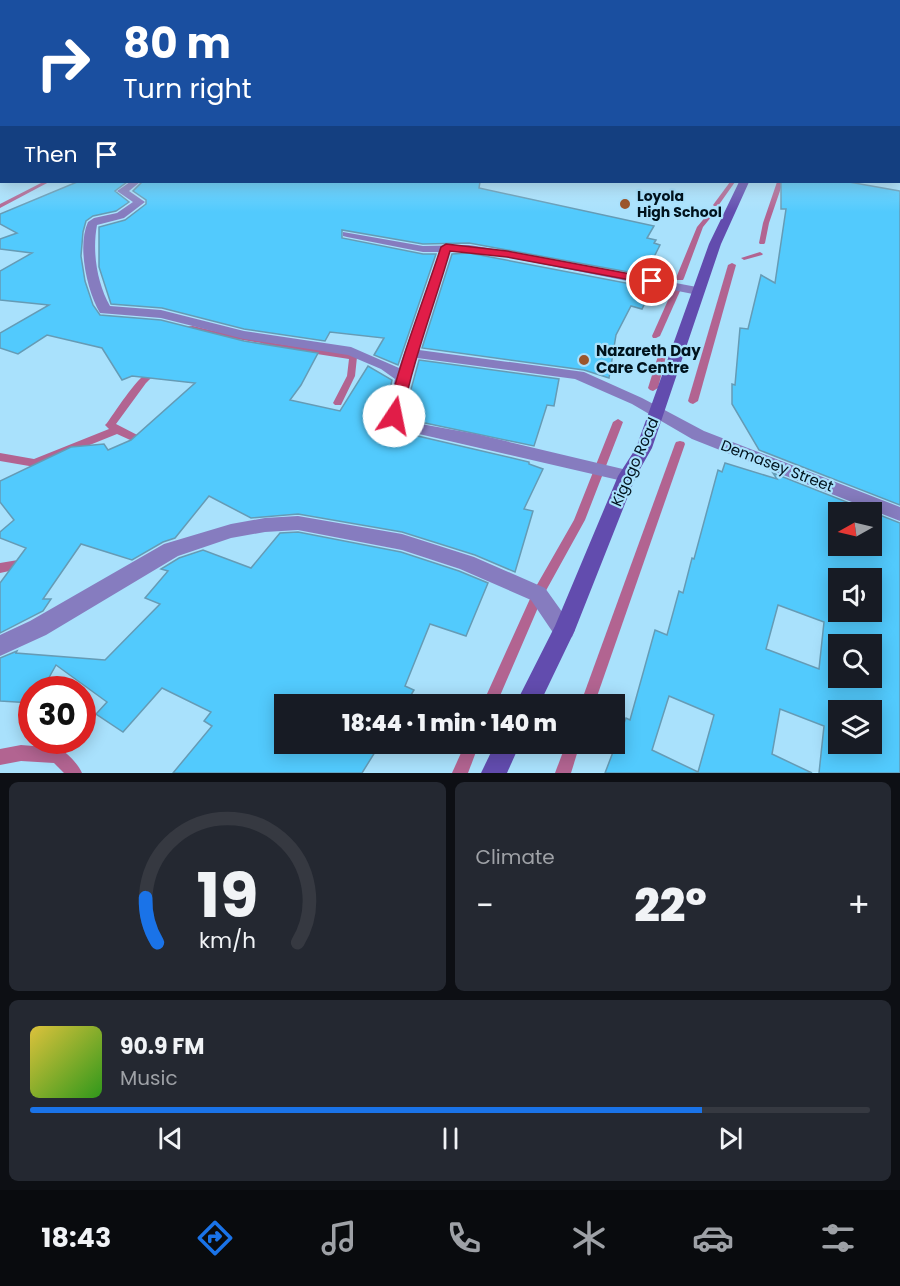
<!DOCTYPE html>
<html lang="en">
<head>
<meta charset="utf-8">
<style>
	body { margin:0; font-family:Poppins,sans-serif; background:#242831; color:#f1f3f6; height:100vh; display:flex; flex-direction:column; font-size:22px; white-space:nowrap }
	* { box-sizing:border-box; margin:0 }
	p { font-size:20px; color:#9ea1a6 }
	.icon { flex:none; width:33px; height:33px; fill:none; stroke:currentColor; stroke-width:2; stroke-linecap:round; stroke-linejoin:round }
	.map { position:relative; height:773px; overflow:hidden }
	.sheet { display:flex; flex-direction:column; gap:9px; padding:9px; background:#0d0f14; flex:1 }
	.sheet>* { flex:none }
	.guide { position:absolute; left:0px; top:0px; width:900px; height:183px; box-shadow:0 3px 15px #0003; background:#1a4fa0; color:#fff; overflow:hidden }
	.needle { width:39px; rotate:262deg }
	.buttons { position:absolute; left:828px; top:502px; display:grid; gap:12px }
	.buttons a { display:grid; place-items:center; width:54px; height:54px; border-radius:0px; background:#171b24; box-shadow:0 3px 15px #0003; font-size:30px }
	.speed { position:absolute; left:18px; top:676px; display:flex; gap:12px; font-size:30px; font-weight:700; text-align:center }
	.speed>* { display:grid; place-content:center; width:78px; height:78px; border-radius:50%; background:#171b24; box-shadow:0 3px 15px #0003; line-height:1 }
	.speed .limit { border:9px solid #d22; background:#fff; color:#111 }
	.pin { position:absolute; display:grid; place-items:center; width:51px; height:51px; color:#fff; margin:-26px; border:3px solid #fff; border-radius:50%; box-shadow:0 2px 6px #0007 }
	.me { position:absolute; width:66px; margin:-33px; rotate:11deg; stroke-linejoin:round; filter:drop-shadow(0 0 4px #0008) }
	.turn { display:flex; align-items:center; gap:21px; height:126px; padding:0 24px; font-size:27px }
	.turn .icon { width:78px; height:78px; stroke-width:2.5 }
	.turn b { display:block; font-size:42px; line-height:51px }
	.then { display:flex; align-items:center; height:57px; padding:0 24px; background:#0003; gap:12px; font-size:22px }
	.big { font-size:45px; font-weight:800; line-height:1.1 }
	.sheet .widget { flex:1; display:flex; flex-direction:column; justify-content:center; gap:9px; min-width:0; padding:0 21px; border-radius:9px; background:#242831 }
	.sheet .dial { align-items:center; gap:0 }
	.dial svg { height:156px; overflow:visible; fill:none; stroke:#363941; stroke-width:7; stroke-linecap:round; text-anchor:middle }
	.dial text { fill:#f1f3f6; stroke:none }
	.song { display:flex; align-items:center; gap:18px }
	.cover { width:72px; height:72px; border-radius:9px; background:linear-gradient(135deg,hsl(50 70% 55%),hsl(110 70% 35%)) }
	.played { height:6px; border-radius:3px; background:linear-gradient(90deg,#1a73e8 80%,#363941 80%) }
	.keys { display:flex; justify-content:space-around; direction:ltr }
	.heat { display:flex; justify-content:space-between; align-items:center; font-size:33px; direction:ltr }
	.sheet .tiles { flex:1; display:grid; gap:9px; grid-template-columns:1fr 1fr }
	.widget:last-child { grid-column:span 2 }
	.trip { position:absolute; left:274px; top:694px; width:351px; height:60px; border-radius:0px; background:#171b24; box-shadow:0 3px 15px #0003; font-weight:800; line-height:60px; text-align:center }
	.dock { display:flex; height:96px; justify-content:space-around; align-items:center; background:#090b0e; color:#9ea1a6 }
	.dock .icon { width:42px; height:42px }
	.dock .current { color:#1a73e8 }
	.dock b { font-size:27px; color:#f1f3f6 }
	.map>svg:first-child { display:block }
</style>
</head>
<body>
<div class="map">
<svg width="900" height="773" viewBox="0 0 900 773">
	<rect width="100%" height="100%" fill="#a9e1fc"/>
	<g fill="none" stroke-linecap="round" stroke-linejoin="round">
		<!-- stream -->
		<g fill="#b26491" fill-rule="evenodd">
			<path d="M43 182H49L0 208V204Z"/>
			<path d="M730 182H735L718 206H714L713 205Z"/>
			<path d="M777 182H783L769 223 765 243 764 244H760L759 243 763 223Z"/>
			<path d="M707 215 712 216 703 227 684 278 683 280H677L676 278 697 227Z"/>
			<path d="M760 252 763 254 762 255 744 260 741 258Z"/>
			<path d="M732 263 736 265 698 401 693 404 690 403 688 401 728 265Z"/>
			<path d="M673 289H676L680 291 660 336 656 338H653L652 336Z"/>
			<path d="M193 326 219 332 263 339 274 343 356 355 357 357 355 376 341 405H335L333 403 347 376 349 359 272 347 261 343 219 336 193 330 179 331 175 329 179 327Z"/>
			<path d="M662 353 666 356 658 388 653 391 650 390 648 388 658 356Z"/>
			<path d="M154 368 158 371 146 383 116 424 147 440 148 442 147 444H139L117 434 35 467 0 461V453L34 459 109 429 105 425 107 423C118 408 138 375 154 368Z"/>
			<path d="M618 419 623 422 585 520 543 596 496 705H482L534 590 574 520 613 422Z"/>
			<path d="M680 441 684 442 685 444 594 705H580L675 444 676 442Z"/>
			<path d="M24 559 28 561 30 564 28 567 0 573V563Z"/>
			<path d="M465 744H479L468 773H452Z"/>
			<path d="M566 744H580L571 773H555Z"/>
			<path d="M21 745 58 748C67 752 78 764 82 773H64L54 763 21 761 0 765V749Z"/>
		</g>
	</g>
	<!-- building -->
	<g fill="#52cafd" stroke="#659bb5" stroke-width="1.5" fill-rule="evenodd">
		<path d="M77 182H127L115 191 129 202 116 211 93 216 86 221 83 232 81 256 85 281 93 305 100 315 161 320 244 341 318 353 301 385 290 400 340 411 368 366 392 380 384 415 392 430 529 462V464L543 469 524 509 533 511 515 572 475 555 402 532 298 514 251 518 209 496 175 538 163 542 132 560 81 544 43 599H51L43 611 0 633V583L26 548 0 538V532L14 520 0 502V481L71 447 104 444 108 450 131 440 195 383 132 376 122 380 102 348 47 335 18 354 0 348V333L49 305 0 300V271L32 253 0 249V239L17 233 0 224V214Z"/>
		<path d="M142 182H480L479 188 654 226 647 238 656 240 654 243 660 245 645 275 469 243 423 244 342 230V238L423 254H436L398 365 374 355 384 338 330 332 325 341 244 329 162 308 111 304 99 267V227L125 220 146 204V200L133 191Z"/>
		<path d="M781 182H849L900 191V505L759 450 732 404V384L735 385 740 328 748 329 761 275 775 283 786 209H781Z"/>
		<path d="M469 253 652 288 642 309 631 306 616 335 609 378 584 370 422 348 452 254Z"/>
		<path d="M419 360 559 379 554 406 547 405 534 446 411 420 404 415Z"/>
		<path d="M725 463 777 479 773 473 900 523V773H819L824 726 780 709 772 754 812 773H605L626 718 630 720 655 630 667 635 679 591 683 593 692 558 694 559 718 470 722 472ZM838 513H872V546H838ZM838 579H872V612H838ZM778 605 824 622 819 669 766 649ZM838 645H872V678H838ZM669 696 714 715 698 772 652 750ZM838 711H872V744H838Z"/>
		<path d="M298 532 401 552 459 571 488 583 466 636 430 624 405 686 414 690 405 705H285V744H380L362 773H173L212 726 204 721 211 712 162 688 123 732 96 714 107 702 56 665 42 690H32V703L0 701V658L17 651 16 653 105 660 160 604 145 598 168 571 161 569 179 558 203 550 251 568 280 533Z"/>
	</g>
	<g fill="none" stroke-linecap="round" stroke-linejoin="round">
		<!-- minor -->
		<g fill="#867cbf" fill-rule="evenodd">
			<rect x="898" y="104" width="2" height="4"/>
			<path d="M130 182H140L129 191 145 202 124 218 97 225C92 252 97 283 110 306L161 310 244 331 351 347 399 368 439 252H423L347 237 343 236V232L423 246 469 245 507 251 702 288 704 291 702 294 698 295 507 257 469 251 450 252 419 350 584 372 642 398 704 431 900 507V521L692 439 632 404 575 379 417 358 406 393 402 416 410 422 476 434 627 470 633 472 636 476 633 480 627 482 393 428 386 416 395 379 381 369 348 355 244 339 161 318 100 313C87 291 77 246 88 222L94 218 117 213 133 202 117 191Z"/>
			<path d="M298 516 402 534 474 557 545 588 575 630 572 637 564 640 556 637 531 600 460 569 402 550 298 530 265 532 231 538 178 556 46 635 0 656V635L30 621 164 544 231 524 265 518Z"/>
		</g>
		<!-- secondary -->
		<g fill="#624cae" fill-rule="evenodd">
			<path d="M739 182H749L721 244 652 448 636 476 575 630 539 705H515L555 626 618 476 636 448 709 244Z"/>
			<path d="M495 744H520L507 773H481Z"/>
		</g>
	</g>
	<!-- sky -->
	<linearGradient id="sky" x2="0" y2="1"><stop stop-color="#b1a2d9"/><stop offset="0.49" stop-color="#d8f2fe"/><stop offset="1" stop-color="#d8f2fe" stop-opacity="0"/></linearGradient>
	<rect width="900" height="212" fill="url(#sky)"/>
	<!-- route -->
	<path fill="#e11d48" stroke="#92132f" stroke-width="1.5" d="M446 244 507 251 652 278 658 281 652 284 507 257 450 251C434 306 413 360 402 416L399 419H389L387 416C400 359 423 303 441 247Z"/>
	<!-- markers -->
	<g fill="#9b562b" stroke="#a9e1fc" stroke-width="2">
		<circle cx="625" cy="204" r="6"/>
		<circle cx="584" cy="360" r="6"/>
	</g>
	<g text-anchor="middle" stroke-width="4.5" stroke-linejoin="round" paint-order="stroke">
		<!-- far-poi labels -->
		<g font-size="14" font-weight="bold" fill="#00131d" stroke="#a9e1fc" text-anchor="start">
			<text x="637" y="201">Loyola<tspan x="637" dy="16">High School</tspan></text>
		</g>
		<!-- poi labels -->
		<g font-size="15" font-weight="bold" fill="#00131d" stroke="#a9e1fc" text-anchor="start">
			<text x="596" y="356">Nazareth Day<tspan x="596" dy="17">Care Centre</tspan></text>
		</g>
		<!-- street labels -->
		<g font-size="15" fill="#00131d" stroke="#a9e1fc">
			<text transform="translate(635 462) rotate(-66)" y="5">Kigogo Road</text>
			<text transform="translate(777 466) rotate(21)" y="5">Demasey Street</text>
		</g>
	</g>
</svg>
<div class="buttons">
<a><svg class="needle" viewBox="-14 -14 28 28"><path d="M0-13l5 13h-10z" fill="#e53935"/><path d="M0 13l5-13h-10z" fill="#9ea1a6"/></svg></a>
<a><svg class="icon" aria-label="sound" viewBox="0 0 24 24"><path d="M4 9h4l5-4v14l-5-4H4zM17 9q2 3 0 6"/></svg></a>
<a><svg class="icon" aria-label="search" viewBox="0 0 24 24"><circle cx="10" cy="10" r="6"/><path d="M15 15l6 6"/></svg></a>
<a><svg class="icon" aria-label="layers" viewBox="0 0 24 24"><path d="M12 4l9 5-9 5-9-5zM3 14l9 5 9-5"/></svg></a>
</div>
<div class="speed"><div class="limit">30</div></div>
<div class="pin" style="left:652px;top:281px;background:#d93025"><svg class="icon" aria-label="arrive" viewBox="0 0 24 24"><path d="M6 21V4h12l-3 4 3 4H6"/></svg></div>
<svg class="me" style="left:394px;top:416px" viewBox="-20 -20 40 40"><circle r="19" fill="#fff"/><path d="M0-13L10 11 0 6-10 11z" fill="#e11d48"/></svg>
<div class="trip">18:44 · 1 min · 140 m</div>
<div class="guide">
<div class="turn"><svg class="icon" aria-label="right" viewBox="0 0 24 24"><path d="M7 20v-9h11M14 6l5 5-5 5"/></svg><div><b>80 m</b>Turn right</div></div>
<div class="then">Then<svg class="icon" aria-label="arrive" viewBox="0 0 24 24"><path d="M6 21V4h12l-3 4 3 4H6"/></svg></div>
</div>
</div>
<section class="sheet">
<div class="tiles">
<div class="widget dial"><svg viewBox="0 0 100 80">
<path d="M14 69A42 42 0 1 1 86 69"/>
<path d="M14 69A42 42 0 0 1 8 46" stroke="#1a73e8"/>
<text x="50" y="56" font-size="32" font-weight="700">19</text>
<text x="50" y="72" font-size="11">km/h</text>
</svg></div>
<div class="widget"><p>Climate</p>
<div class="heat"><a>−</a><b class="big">22°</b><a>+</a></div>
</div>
<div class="widget">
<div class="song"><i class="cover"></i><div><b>90.9 FM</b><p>Music</p></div></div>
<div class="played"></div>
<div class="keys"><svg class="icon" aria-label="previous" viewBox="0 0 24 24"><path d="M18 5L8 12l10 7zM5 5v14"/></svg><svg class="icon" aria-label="pause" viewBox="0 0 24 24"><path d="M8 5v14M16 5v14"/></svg><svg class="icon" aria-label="next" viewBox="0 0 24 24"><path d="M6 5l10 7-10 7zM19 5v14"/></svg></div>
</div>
</div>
</section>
<nav class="dock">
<b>18:43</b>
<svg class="icon current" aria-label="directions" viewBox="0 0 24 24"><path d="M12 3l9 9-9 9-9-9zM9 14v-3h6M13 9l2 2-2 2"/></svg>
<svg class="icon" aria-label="music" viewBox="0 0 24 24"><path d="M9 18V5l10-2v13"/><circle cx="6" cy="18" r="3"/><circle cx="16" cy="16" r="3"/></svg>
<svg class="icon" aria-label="phone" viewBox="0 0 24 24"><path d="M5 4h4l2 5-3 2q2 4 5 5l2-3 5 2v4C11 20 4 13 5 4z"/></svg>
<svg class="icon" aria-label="climate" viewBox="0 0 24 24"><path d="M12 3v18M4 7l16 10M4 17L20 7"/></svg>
<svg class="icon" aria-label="car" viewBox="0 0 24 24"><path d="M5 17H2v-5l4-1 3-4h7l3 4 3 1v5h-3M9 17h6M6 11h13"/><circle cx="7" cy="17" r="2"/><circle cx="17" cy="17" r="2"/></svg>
<svg class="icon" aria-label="filters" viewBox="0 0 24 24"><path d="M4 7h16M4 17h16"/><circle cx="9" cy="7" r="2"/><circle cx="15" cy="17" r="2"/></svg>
</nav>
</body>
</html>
